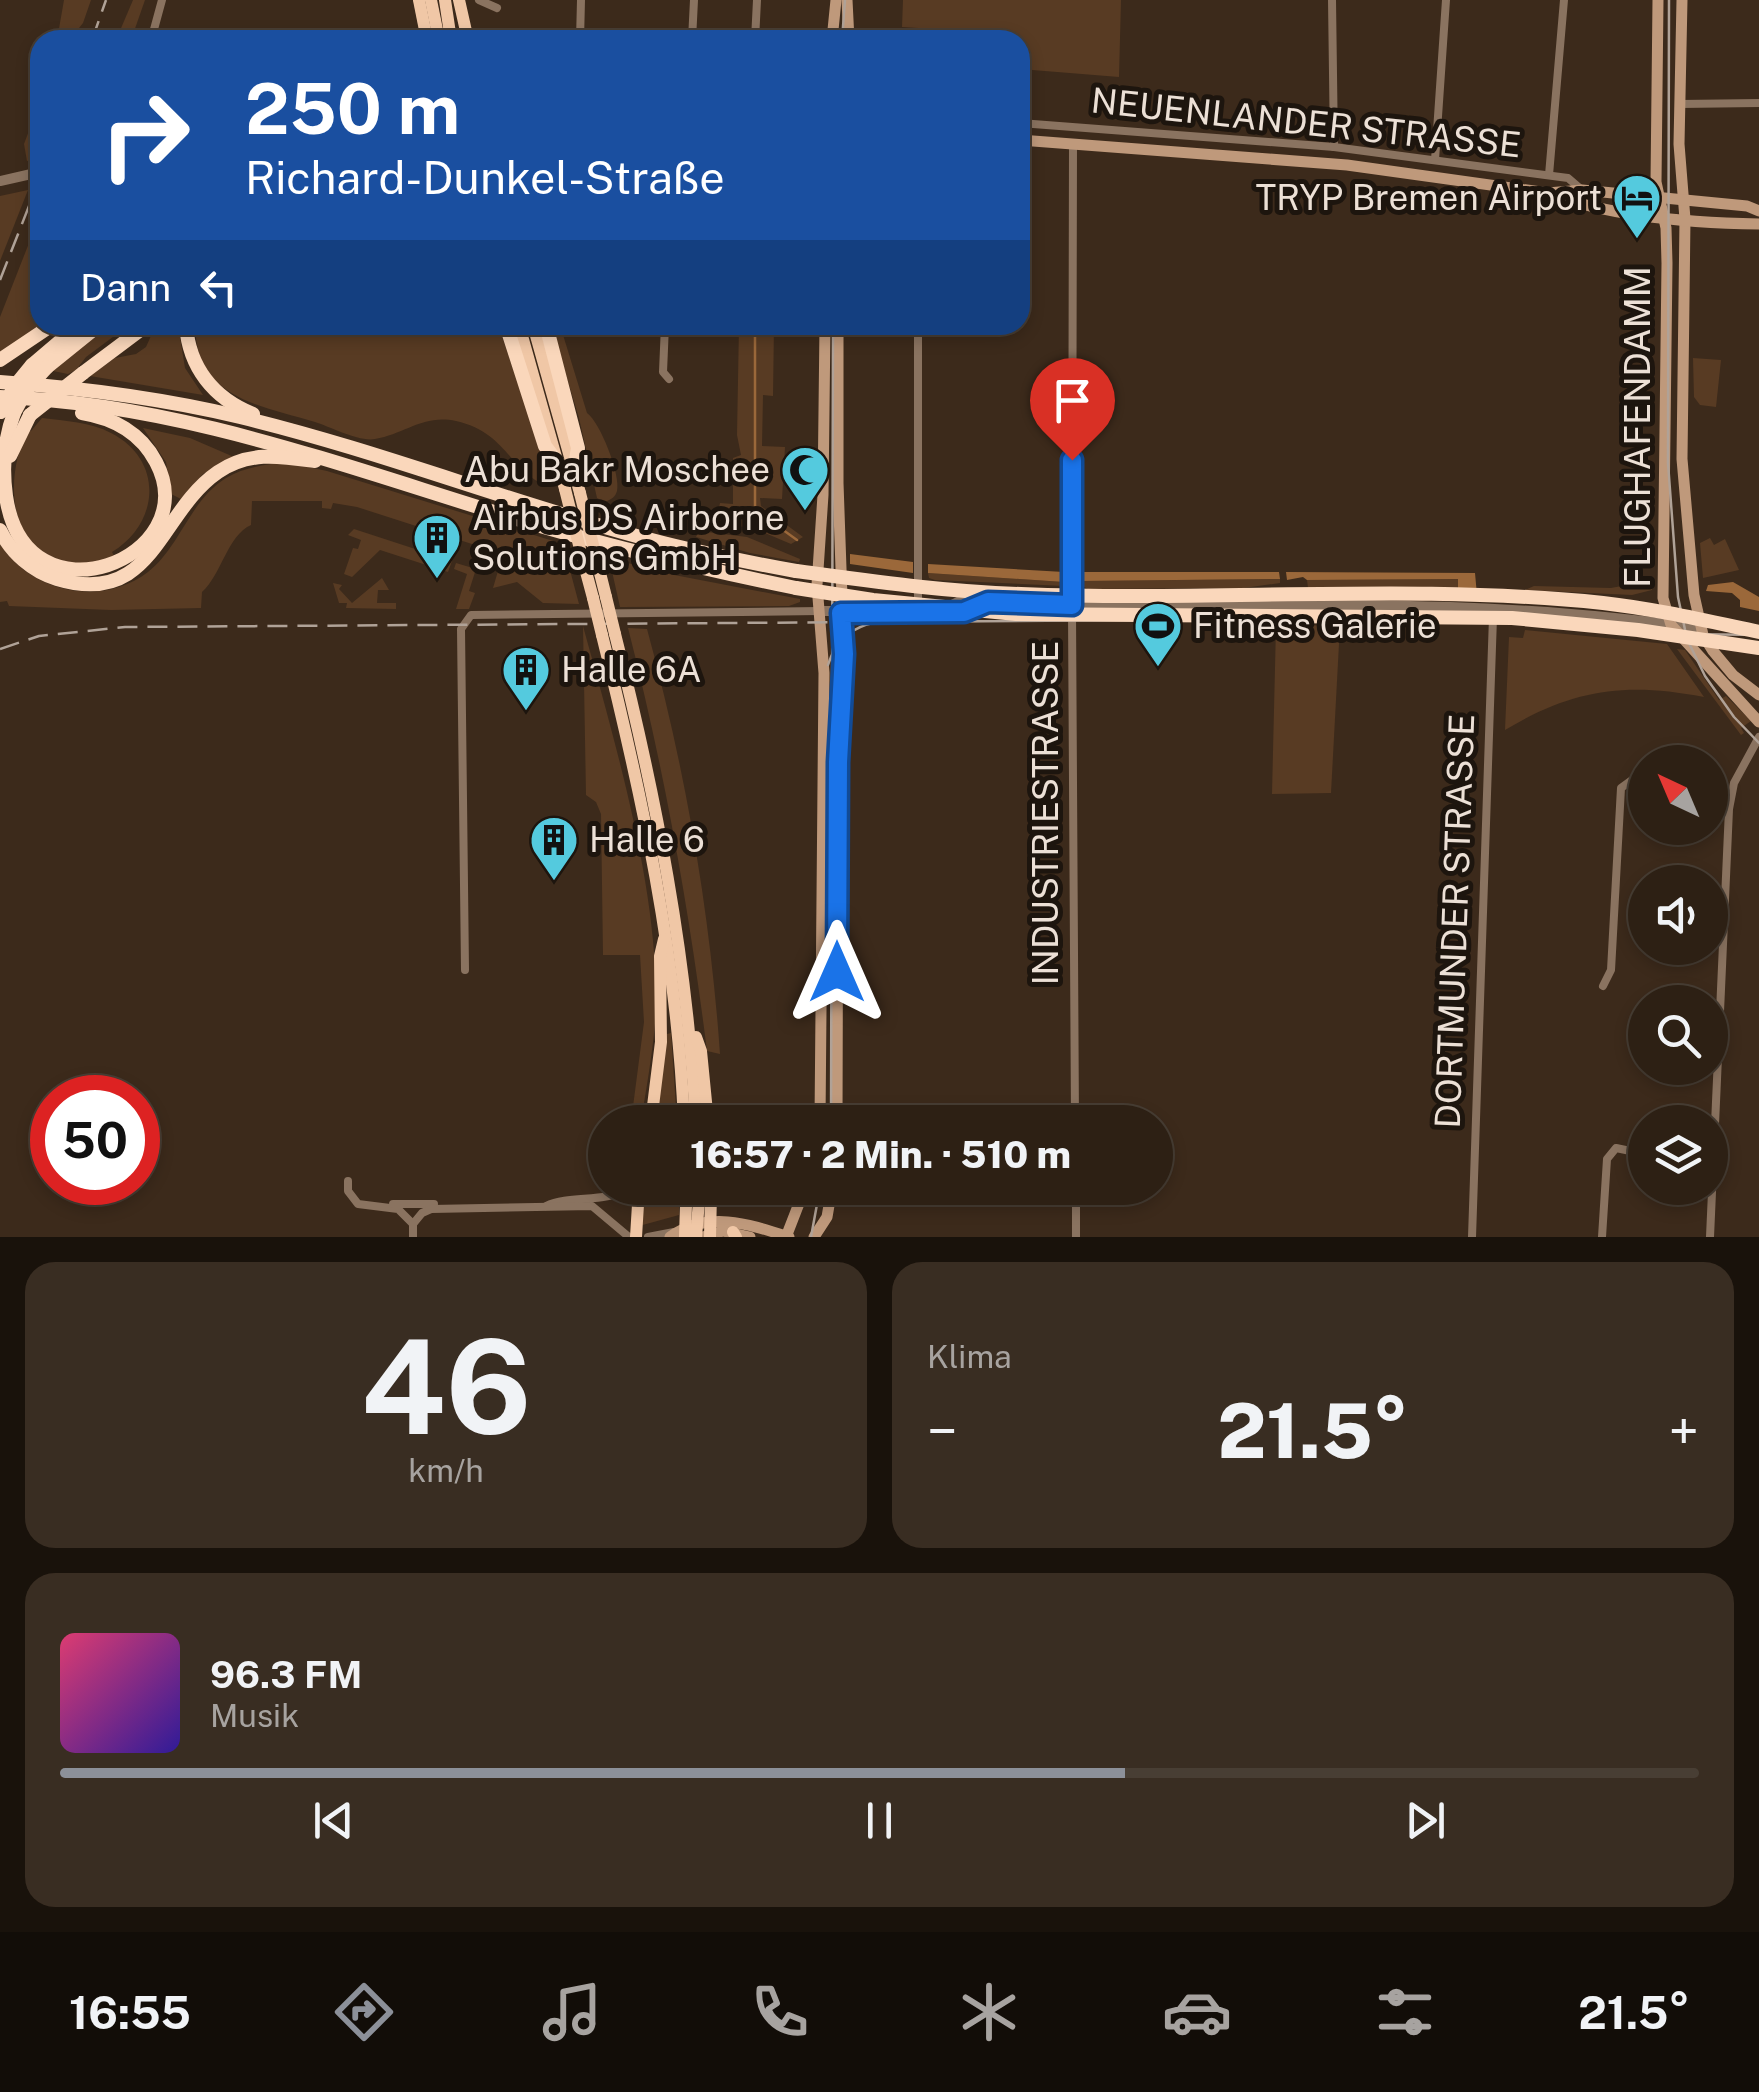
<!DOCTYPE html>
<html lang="de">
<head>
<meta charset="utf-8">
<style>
	body { margin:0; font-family:"Public Sans",sans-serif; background:#392d22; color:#f1f3f6; height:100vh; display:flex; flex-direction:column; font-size:38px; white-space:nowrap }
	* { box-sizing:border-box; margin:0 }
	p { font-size:32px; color:#a7a3a0 }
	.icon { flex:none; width:55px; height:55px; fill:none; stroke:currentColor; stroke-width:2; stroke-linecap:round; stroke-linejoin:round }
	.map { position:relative; height:1237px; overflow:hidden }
	.drawer { display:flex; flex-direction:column; gap:25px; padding:25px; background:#19120b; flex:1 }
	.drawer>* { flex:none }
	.hud { position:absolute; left:30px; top:30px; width:1000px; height:305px; border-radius:30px; box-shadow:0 5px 15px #0003,0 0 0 2px #483e34; background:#1a4fa0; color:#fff; overflow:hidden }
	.needle { width:65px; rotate:316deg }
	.tools { position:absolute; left:1628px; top:745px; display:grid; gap:20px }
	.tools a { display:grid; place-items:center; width:100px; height:100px; border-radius:50%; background:#2d2014; box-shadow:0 5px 15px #0003,0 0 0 2px #483e34; font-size:50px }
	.speed { position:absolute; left:30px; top:1075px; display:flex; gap:20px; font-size:50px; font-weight:700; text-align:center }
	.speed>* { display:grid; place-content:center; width:130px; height:130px; border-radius:50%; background:#2d2014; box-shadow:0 5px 15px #0003,0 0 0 2px #483e34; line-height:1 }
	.speed .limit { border:15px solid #d22; background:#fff; color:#111 }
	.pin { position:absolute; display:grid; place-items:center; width:85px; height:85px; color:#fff; margin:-102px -42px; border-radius:50% 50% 50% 0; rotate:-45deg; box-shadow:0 0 10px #0007 }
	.pin .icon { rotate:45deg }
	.me { position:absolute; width:110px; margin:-55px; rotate:0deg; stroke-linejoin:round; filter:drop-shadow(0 0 8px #0008) }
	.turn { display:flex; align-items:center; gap:35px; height:210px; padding:0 50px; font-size:45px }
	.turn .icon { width:130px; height:130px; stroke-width:2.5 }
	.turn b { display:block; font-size:70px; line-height:85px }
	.then { display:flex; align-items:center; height:95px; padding:0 50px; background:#0003; gap:20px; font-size:38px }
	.big { font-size:75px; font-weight:800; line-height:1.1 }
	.drawer .tile { flex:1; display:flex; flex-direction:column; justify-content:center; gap:15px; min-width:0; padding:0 35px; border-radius:30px; background:#392d22 }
	.drawer .dial { align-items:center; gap:0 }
	.dial b { font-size:130px; line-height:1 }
	.song { display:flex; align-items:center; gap:30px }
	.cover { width:120px; height:120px; border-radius:15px; background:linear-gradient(135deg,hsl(340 70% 55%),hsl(250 70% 35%)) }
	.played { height:10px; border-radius:5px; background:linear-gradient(90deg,#8c9099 65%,#483e34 65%) }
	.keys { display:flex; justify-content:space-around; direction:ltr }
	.heat { display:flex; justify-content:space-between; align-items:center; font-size:55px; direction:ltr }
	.drawer .tiles { flex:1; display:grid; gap:25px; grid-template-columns:1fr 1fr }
	.tile:last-child { grid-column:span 2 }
	.trip { position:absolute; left:588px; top:1105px; width:585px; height:100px; border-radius:50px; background:#2d2014; box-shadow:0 5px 15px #0003,0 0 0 2px #483e34; font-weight:800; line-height:100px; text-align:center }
	.menu { display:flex; height:160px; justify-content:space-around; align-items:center; background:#120d08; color:#a7a3a0 }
	.menu .icon { width:70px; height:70px }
	.menu .current { color:#8c9099 }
	.menu b { font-size:45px; color:#f1f3f6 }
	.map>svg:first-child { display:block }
</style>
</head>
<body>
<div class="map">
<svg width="1759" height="1237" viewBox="0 0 1759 1237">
	<rect width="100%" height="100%" fill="#3c2a1b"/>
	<!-- green -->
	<g fill="#583b23">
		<path d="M64 0H91L83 23 75 33 76 40H57Z"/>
		<path d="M133 0H145L131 40H116Z"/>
		<path d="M903 0H1121L1119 77 1020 69V40H999V33L902 27Z"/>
		<path d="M40 101V148L35 160 27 161 24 144Z"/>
		<path d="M28 190 0 261V196Z"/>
		<path d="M40 215V247L30 255 28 265 40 261V279L36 290 40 300V325L0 355V317Z"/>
		<path d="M109 325H129L86 357 76 370 68 374 53 371Z"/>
		<path d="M160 325H178L185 368 203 395 90 376 115 358 136 354 146 347 154 329Z"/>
		<path d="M195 325H498L538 442 548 486C510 473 507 432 456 421 423 414 405 434 375 439 359 442 331 427 315 422 260 405 196 399 195 325Z"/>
		<path d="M551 325H560L587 413C600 422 621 475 617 491 615 498 611 499 605 502L597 498 579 418Z"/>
		<path d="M739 325H774L773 396 763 395 762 446 785 447 782 499 760 498 761 506 803 537 791 544 753 528 712 523 711 514 718 512 720 503 733 504V458L741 455 737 435Z"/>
		<path d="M1693 358 1721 360 1716 407 1700 405 1694 397Z"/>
		<path d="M42 418C65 421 91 422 111 433 164 460 160 523 112 552L115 558C105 560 93 565 83 564 7 559 3 484 27 429L31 431Z"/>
		<path d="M143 428 190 438 234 457 203 474 181 499 171 494 166 462Z"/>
		<path d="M285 462 327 471 563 544 579 604 543 603 517 582 493 588 503 554 357 507 333 503 331 509 322 508V501H252L251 525C227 536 222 574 202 592L201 608 111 610 9 606 7 601 0 602V543C29 592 101 608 148 572 180 547 190 500 226 478 244 467 265 465 285 462Z"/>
		<path d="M354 529 452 561 448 572 380 550 352 577 344 574 353 548 358 549 361 540 348 535Z"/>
		<path d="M699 531 747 537 800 559 799 562 750 553 696 537Z"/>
		<path d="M1710 538 1714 545 1725 539 1739 570 1703 578 1700 543Z"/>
		<path d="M609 558 669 574 800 599V602L789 606 620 607Z"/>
		<path d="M456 563 476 569 469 591 475 593 469 609H456L467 574 454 569Z"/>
		<path d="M928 573 1064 582V586L935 580 929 578Z"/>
		<path d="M382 578 389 590H378L377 603H396V609L346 608 347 603H339L333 583 342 585 339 589 352 603Z"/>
		<path d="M1280 579V583L1244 588 1088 589 1082 586 1081 581Z"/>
		<path d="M1458 579V588H1308L1307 580Z"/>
		<path d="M1653 580 1652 590 1632 595 1525 590 1534 586 1611 588Z"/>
		<path d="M1340 625 1331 793 1272 794 1276 626Z"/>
		<path d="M583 626C615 743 663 902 655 1024 652 1057 646 1090 641 1122H631L644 1022 640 955H603L601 814 596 802 586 795Z"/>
		<path d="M628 628 647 629C685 768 710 910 720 1054L707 1051C689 908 664 768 628 628Z"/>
		<path d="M1525 630 1667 644 1704 697C1626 682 1573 689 1505 730L1509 637 1523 638Z"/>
		<path d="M1677 649 1685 650 1719 700 1726 696 1751 721 1741 728 1744 733 1741 735Z"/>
		<path d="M671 1033 677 1122H656L667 1034Z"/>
		<path d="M645 1188H679V1215L639 1226Z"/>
	</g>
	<!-- water -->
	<g fill="#9b683a">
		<path d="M850 554 913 562V573L850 564Z"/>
		<path d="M928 564 1064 572V582L928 573Z"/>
		<path d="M1081 572H1279L1280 579 1081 581Z"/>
		<path d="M1286 572 1475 573 1477 595 1458 594V579L1307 580 1303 577 1287 580Z"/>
		<path d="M1733 582 1759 597V611L1740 607V600L1732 593 1706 591 1708 585Z"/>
	</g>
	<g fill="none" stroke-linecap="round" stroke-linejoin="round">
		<!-- stream -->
		<path stroke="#9b683a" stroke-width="2.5" d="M755 325V506L761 514 797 540"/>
		<!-- minor -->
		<g stroke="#8a7360" stroke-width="8">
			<path d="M479 0 497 8"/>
			<path d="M1332 0 1334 147"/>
			<path d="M155 40 153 33 162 0"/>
			<path d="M580 40 581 0"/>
			<path d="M692 40 694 0"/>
			<path d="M755 40 757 0"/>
			<path d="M1680 104 1759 103"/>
			<path d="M1020 123 1334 147 1568 178 1582 190"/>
			<path d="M1435 160 1446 0"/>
			<path d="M1549 175 1564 0"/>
			<path d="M665 325 663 372 669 379"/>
			<path d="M1072 598 1073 144"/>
			<path d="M918 605V325"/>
			<path d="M1072 612 1075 1122"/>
			<path d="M1710 793 1730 794"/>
			<path d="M465 970 461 629 471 615 820 611"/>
			<path d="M1603 986 1611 970 1621 788 1632 780 1645 790"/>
			<path d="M348 1181V1191L358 1204 398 1209 413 1224"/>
			<path d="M1076 1188V1237"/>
			<path d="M393 1204H434"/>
			<path d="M546 1206C571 1194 606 1204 627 1188"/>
			<path d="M413 1237V1224L422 1213 431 1209 592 1206 629 1237"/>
			<path d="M648 1237 674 1232"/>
			<path d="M1472 1237 1493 617"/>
			<path d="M1602 1237 1607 1159 1616 1148 1645 1154"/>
			<path d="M1710 1237 1729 809 1734 783 1759 737"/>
		</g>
		<!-- tertiary -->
		<g stroke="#8a7360" stroke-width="10">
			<path d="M0 181 40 172"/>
			<path d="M950 606 960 601 1030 605C1254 607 1479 595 1701 629"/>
			<path d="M820 611H929"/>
		</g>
		<!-- secondary -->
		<g stroke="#bf997b" stroke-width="11">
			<path d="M847 0 849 40"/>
			<path d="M1658 0 1656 182 1666 228 1667 263 1663 598 1671 625 1759 722"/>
			<path d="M1682 0 1679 144 1685 219 1682 459 1694 595 1703 635 1713 651 1733 675 1759 695"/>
			<path d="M832 40 836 0"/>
			<path d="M1020 140 1347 165 1548 193 1582 190 1747 206 1759 211"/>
			<path d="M1551 194C1612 217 1694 223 1759 224"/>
			<path d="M820 1122 824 673 817 585 823 495 825 325"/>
			<path d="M837 1122 838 762 844 654 838 483V325"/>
			<path d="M670 1237C708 1210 749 1224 789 1237"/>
			<path d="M703 1237 723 1231 750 1237"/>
			<path d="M786 1237 805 1188"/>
			<path d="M814 1237 827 1217 832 1188"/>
		</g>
		<!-- trunk -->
		<g stroke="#f0c7a6" stroke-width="12">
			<path d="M419 0 427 40"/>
			<path d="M431 0 439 40"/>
			<path d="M445 0 451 40"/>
			<path d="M459 0 468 40"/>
			<path d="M519 325 565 489"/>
			<path d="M533 325 580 493"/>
			<path d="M582 557 593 598"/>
			<path d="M597 561 606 597"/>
			<path d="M615 634C656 796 687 956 696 1122"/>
			<path d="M602 635C642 796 677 956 684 1122"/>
			<path d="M696 1037 701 1051 708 1122"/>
			<path d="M651 1122 661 1042 660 956 664 939"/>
			<path d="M686 1188V1205"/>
			<path d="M733 1232 736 1237"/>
			<path d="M636 1237 639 1188"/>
		</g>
		<!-- motorway -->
		<g stroke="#fad7bb" stroke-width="14">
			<path d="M186 325C189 367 213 398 253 414"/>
			<path d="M506 325 545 446 558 463"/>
			<path d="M546 325 578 448 574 471"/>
			<path d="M0 360 52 325"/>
			<path d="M32 365 79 325"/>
			<path d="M47 367 99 325"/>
			<path d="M83 373 147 325"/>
			<path d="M0 382C81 388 161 398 240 417 373 449 501 499 633 535 686 550 741 561 796 571"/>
			<path d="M0 397C172 403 332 462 494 512 593 543 694 567 796 588"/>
			<path d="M14 413C4 440 2 467 6 496 25 630 207 558 156 462 141 433 113 418 82 413"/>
			<path d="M10 456 30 415"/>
			<path d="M0 530C11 553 33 572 57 579 154 608 158 513 218 472 249 451 279 456 315 461"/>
		</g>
		<!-- tram -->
		<g stroke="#b0a297" stroke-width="2.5">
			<path d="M1669 0 1668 463 1678 597 1687 639 1705 676 1734 717 1759 743"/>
			<path d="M842 40 845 0"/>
			<path d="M828 665C836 639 852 627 877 622L1522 617 1686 634 1759 635"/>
			<path d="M831 1122 833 325"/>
			<path d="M811 1237 820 1188"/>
		</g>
		<!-- rail -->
		<g stroke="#b0a297" stroke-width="2.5" stroke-dasharray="20 10" stroke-linecap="butt">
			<path d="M92 40 106 0"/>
			<path d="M0 280 40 178"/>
			<path d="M0 649 39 636 125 627 877 622"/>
		</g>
		<!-- trunk-bridge -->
		<g stroke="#f0c7a6" stroke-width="12">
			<path d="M565 489 582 557"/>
			<path d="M580 493 597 561"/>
			<path d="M606 597 615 634"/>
			<path d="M593 598 602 635"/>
			<path d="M685 1237 686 1205"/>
			<path d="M696 1237 699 1201"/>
			<path d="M710 1237 711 1194"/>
		</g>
		<!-- motorway-bridge -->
		<g stroke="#fad7bb" stroke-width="14">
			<path d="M1 412 14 387 32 365"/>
			<path d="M14 413 27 389 47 367"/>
			<path d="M30 415 83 373"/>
			<path d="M796 571C871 581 946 592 1021 594 1215 602 1410 583 1603 603 1656 609 1707 621 1759 632"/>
			<path d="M796 588 873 600 1016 614 1512 618 1638 630 1759 648"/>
		</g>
	</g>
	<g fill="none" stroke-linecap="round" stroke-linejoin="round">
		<!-- route casing -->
		<g stroke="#114b97" stroke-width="25">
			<path id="route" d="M837 972 838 762 844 654 841 613 964 612 988 602 1072 605V460"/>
		</g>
		<!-- route -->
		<use href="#route" stroke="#1a73e8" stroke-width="18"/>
	</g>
	<!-- icons -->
	<defs>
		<g id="hotel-pin" transform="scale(2.5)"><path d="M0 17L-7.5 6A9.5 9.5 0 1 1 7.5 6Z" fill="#54cade" stroke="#1d150e"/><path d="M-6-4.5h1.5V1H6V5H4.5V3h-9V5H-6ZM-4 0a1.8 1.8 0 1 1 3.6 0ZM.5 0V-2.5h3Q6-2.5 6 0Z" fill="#111"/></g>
		<g id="mosque-pin" transform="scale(2.5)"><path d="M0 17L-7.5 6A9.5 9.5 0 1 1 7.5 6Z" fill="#54cade" stroke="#1d150e"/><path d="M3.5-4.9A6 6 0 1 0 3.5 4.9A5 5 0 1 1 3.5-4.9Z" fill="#111"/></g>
		<g id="building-pin" transform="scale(2.5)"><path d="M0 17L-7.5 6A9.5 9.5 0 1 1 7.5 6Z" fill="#54cade" stroke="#1d150e"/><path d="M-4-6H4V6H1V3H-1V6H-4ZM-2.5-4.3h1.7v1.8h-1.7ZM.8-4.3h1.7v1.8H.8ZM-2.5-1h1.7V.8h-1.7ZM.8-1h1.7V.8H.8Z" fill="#111"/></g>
		<g id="stadium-pin" transform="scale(2.5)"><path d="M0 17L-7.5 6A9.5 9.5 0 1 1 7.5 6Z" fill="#54cade" stroke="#1d150e"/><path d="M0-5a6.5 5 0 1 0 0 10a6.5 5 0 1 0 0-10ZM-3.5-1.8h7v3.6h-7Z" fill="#111"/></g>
	</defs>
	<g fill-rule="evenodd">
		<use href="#hotel-pin" x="1637" y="198"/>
		<use href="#mosque-pin" x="805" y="470"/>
		<use href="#building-pin" x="437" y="538"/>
		<use href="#stadium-pin" x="1158" y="626"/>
		<use href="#building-pin" x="526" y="670"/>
		<use href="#building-pin" x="554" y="840"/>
	</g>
	<g text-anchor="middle" stroke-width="10" stroke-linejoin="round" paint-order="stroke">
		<!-- street labels -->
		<g font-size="35" fill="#ece0d6" stroke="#1d150e">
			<text transform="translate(1306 123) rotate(6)" y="12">NEUENLANDER STRASSE</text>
			<text transform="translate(1638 427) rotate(-90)" y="12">FLUGHAFENDAMM</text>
			<text transform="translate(1046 813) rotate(-90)" y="12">INDUSTRIESTRASSE</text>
			<text transform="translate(1455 921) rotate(-88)" y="12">DORTMUNDER STRASSE</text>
		</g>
		<!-- poi labels -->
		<g font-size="35" fill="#ece0d6" stroke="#1d150e" text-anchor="start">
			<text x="1602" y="210" text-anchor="end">TRYP Bremen Airport</text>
			<text x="770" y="482" text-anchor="end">Abu Bakr Moschee</text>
			<text x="472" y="530">Airbus DS Airborne<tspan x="472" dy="40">Solutions GmbH</tspan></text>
			<text x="1193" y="638">Fitness Galerie</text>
			<text x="561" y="682">Halle 6A</text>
			<text x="589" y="852">Halle 6</text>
		</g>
	</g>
</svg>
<div class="tools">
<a><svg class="needle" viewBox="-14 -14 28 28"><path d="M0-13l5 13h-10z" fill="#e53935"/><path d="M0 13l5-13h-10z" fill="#a7a3a0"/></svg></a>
<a><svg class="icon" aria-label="sound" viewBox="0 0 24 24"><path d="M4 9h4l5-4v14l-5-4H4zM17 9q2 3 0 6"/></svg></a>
<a><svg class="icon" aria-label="search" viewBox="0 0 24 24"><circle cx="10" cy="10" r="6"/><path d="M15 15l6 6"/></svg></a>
<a><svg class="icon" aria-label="layers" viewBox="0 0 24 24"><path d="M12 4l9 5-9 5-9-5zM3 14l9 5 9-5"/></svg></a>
</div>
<div class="speed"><div class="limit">50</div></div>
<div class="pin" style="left:1072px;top:460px;background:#d93025"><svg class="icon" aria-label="arrive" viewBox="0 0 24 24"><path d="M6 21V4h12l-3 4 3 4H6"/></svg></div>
<svg class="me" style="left:837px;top:972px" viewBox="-20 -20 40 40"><path d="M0-17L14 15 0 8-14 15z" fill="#1a73e8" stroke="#fff" stroke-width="4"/></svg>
<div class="trip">16:57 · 2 Min. · 510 m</div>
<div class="hud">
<div class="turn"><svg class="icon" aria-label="right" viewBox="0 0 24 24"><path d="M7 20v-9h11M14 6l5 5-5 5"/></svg><div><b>250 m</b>Richard-Dunkel-Straße</div></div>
<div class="then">Dann<svg class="icon" aria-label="left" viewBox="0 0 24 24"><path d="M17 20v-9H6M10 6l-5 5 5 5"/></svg></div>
</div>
</div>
<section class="drawer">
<div class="tiles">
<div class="tile dial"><b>46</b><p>km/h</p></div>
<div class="tile"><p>Klima</p>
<div class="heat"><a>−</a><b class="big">21.5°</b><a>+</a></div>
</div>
<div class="tile">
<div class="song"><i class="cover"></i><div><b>96.3 FM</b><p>Musik</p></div></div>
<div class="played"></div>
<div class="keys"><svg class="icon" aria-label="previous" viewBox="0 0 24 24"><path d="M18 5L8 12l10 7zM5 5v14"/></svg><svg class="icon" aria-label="pause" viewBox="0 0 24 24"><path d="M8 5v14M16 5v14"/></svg><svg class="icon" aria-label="next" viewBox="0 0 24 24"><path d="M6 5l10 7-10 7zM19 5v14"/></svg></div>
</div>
</div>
</section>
<nav class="menu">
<b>16:55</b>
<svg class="icon current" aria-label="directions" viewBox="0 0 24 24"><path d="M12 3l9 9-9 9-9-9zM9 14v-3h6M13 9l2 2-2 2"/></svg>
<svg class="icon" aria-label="music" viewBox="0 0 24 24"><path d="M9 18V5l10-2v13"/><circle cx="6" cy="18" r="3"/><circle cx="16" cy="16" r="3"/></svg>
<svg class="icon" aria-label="phone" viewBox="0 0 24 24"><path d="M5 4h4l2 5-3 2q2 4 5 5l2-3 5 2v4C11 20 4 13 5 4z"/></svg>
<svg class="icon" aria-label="climate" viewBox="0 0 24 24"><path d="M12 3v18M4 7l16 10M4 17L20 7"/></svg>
<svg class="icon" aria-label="car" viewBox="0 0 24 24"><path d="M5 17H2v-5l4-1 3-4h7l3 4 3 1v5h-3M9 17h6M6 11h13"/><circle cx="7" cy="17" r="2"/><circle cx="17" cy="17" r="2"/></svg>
<svg class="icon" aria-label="filters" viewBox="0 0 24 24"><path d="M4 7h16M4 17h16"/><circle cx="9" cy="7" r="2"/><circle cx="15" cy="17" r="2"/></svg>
<b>21.5°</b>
</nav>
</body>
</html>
